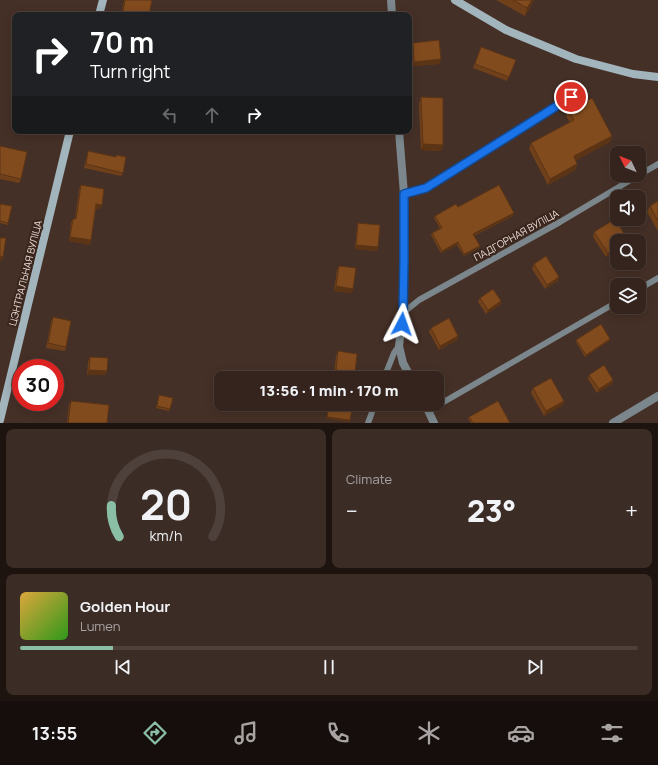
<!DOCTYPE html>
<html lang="en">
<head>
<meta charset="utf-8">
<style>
	body { margin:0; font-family:Manrope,sans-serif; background:#3c2c26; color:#f1f3f6; height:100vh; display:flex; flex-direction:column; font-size:15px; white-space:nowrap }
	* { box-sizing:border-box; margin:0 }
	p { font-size:13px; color:#a9a4a4 }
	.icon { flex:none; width:22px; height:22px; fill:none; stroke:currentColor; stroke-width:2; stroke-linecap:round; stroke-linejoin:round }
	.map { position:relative; height:423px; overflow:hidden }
	.drawer { display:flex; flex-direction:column; gap:6px; padding:6px; background:#1d1410; flex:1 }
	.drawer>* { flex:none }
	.top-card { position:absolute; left:12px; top:12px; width:400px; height:122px; border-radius:8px; box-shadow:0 2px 10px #0003,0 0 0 1px #4e413b; background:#202124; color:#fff; overflow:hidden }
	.needle { width:26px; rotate:313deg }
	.fabs { position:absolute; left:610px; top:146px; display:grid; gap:8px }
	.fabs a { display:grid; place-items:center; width:36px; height:36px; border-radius:8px; background:#34241d; box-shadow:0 2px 10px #0003,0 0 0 1px #4e413b; font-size:20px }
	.speed { position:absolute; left:12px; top:359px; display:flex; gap:8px; font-size:20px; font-weight:700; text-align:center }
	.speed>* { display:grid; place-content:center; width:52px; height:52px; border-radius:50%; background:#34241d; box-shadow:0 2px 10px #0003,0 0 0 1px #4e413b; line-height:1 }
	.speed .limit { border:6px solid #d22; background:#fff; color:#111 }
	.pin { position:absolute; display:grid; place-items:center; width:34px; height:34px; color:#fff; margin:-17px; border:2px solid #fff; border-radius:50%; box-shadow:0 1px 4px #0007 }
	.me { position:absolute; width:44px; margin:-22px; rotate:4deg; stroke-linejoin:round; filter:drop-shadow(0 0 3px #0008) }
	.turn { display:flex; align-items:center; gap:14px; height:84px; padding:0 12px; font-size:18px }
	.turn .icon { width:52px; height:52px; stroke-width:2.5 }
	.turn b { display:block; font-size:28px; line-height:34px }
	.lanes { display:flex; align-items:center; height:38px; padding:0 12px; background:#0003; justify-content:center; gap:20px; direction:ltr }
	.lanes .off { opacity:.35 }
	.big { font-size:30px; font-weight:800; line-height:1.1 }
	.drawer .tile { flex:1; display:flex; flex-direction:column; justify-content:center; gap:6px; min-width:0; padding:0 14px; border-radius:8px; background:#3c2c26 }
	.drawer .dial { align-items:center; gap:0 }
	.dial svg { height:104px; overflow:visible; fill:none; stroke:#4e413b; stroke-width:7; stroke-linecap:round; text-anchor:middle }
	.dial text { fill:#f1f3f6; stroke:none }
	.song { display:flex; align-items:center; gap:12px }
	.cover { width:48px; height:48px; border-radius:6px; background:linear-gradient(135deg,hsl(40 70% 55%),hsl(110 70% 35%)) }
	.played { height:4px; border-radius:2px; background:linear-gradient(90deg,#8abfa5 15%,#4e413b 15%) }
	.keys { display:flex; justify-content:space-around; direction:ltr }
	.heat { display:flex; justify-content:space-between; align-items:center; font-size:22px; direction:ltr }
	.drawer .tiles { flex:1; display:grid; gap:6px; grid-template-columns:1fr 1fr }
	.tile:last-child { grid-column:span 2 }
	.trip { position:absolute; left:214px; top:371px; width:230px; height:40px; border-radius:8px; background:#34241d; box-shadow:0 2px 10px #0003,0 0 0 1px #4e413b; font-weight:800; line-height:40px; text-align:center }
	.tabs { display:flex; height:64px; justify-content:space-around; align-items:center; background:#150e0c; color:#a9a4a4 }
	.tabs .icon { width:28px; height:28px }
	.tabs .selected { color:#8abfa5 }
	.tabs b { font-size:18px; color:#f1f3f6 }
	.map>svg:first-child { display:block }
</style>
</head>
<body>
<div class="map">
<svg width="658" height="423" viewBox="0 0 658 423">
	<rect width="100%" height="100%" fill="#453027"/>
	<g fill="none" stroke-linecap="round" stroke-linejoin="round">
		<!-- lane -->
		<g stroke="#7b878c" stroke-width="6">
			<path d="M639 175 658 164"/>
			<path d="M404 194 426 188 571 97"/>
			<path d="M639 289 658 278"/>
			<path d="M403 313 419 300 560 222 639 175"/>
			<path d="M384 378 394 353 399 346"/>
			<path d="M428 411 617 302"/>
			<path d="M368 423 375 404"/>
		</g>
		<!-- street -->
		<g stroke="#7b878c" stroke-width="8">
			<path d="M391 0 392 15"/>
			<path d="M399 131 404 194 403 313 399 346 403 363 411 378"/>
			<path d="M425 404 434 423"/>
			<path d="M613 423 658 396"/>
		</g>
		<!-- secondary -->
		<g stroke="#a2b4bc" stroke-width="8">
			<path d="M455 0 506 30 576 59 633 74 658 77"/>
			<path d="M99 15 103 0"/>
			<path d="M0 420 70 131"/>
		</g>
	</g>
	<!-- wall -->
	<g fill="#70401a">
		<path d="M124 0H152L149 15H121Z"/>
		<path d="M496 0H534L525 16Z"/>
		<path d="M413 43 441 59 439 64 413 66 411 47Z"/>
		<path d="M481 47 516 60 507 81 473 68Z"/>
		<path d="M421 97 443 145 441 151 421 150 419 104Z"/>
		<path d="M568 110 612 136 610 142 576 160 577 164 575 170 548 185 529 149 531 143 570 122 566 116Z"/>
		<path d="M0 146 21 179 19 183 0 179Z"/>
		<path d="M88 151 123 173 121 176 84 168Z"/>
		<path d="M81 185 100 209H96L91 240 90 245 69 241 71 223 73 219H75L79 190Z"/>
		<path d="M658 201V231L647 212 650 206Z"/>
		<path d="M0 204 8 223V225L0 223Z"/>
		<path d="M458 207 513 216 474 236 480 246 479 248 464 256 457 245 441 253 431 235 432 233 440 228 434 218 435 216Z"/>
		<path d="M358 223 378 247 377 251 355 249 357 227Z"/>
		<path d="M594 232 617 241V250L606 257 593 237Z"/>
		<path d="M534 264 558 281 545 289 532 269Z"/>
		<path d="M339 266 352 293 334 291 337 270Z"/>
		<path d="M480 298 501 301 500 305 486 314 478 302Z"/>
		<path d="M53 317 66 347 65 351 46 348 51 322Z"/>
		<path d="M431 328 458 336 457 340 439 350 429 332Z"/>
		<path d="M610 339 609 341 585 357 576 342V340Z"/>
		<path d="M338 352 353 377 334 374 336 356Z"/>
		<path d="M90 357 107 371 105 375H87L88 362Z"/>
		<path d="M589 375 613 380 612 384 597 393 588 379Z"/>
		<path d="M533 388 564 401 563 405 544 416 531 393Z"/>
		<path d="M159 397 170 409 169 411 156 408Z"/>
		<path d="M71 401 107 423H67L69 405Z"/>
		<path d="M469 417 510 423H471L468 419Z"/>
	</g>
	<!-- shaded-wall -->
	<g fill="#5b3415">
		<path d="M532 0H534L525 16 527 8Z"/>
		<path d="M441 59 439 64 413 66 414 62Z"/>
		<path d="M347 131H367L346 133Z"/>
		<path d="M612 136 610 142 571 163 574 156Z"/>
		<path d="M423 144 443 145 441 151 421 150Z"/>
		<path d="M577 164 575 170 548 185 550 179Z"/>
		<path d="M96 204 102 205 100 209H95Z"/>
		<path d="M514 213 513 216 472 236 473 234Z"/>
		<path d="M70 237 91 240 90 245 69 241Z"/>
		<path d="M458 242 457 245 441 253 442 251Z"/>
		<path d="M356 245 378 247 377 251 355 249Z"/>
		<path d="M480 246 479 248 464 256V254Z"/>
		<path d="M617 247V250L606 257 608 253Z"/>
		<path d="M0 256 3 257 2 261H0Z"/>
		<path d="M559 277 558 281 545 289 547 285Z"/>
		<path d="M336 286 353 289 352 293 334 291Z"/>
		<path d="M501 301 500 305 486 314 488 310Z"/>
		<path d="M458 336 457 340 439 350 440 346Z"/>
		<path d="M610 339 609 341 585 357 586 355Z"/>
		<path d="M89 370 107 371 105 375H87Z"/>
		<path d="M336 370 355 373 353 377 334 374Z"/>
		<path d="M613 380 612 384 597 393 599 389Z"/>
		<path d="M564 401 563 405 544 416 546 411Z"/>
		<path d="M327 417 350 420V422L326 419Z"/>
	</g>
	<!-- building -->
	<g fill="#824b1e" stroke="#5b3415">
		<path d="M125 0H152L149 15H141L123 12Z"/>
		<path d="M513 0H532L527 8Z"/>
		<path d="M439 40 441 59 414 62 413 43Z"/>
		<path d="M481 47 516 60 509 77 475 64Z"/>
		<path d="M421 97 443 98V145L423 144Z"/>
		<path d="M592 98 612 136 574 156 577 164 550 179 531 143 574 120 568 110Z"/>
		<path d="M0 146 27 152 21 179 0 174Z"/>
		<path d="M88 151 116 157V155L126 157 123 173 86 164Z"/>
		<path d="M81 185 104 189 102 205 96 204 91 240 70 237 73 219H76Z"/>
		<path d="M499 185 514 213 473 234 480 246 464 254 458 242 442 251 432 233 442 228 435 216 456 204 458 207Z"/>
		<path d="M658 201V221L650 206Z"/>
		<path d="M0 204 12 206 8 223 0 221Z"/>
		<path d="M615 219 628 240 626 241H617V247L608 253 594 232Z"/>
		<path d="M358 223 380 225 378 247 356 245Z"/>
		<path d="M0 238H6L3 257 0 256Z"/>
		<path d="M546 256 559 277 547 285 534 264Z"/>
		<path d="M339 266 356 268 353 289 336 286Z"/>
		<path d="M493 289 501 301 488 310 480 298Z"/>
		<path d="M53 317 71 321 66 347 48 343Z"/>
		<path d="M449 318 458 336 440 346 431 328Z"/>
		<path d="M601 324 610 339 586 355 576 340Z"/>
		<path d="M338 351 357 354 355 373 336 370Z"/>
		<path d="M90 357 108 358 107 371 89 370Z"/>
		<path d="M604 365 613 380 599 389 589 375Z"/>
		<path d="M551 378 564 401 546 411 533 388Z"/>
		<path d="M159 395 173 398 170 409 157 406Z"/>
		<path d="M71 401 109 405 107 423H68Z"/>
		<path d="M498 401 510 423H473L469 417Z"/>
		<path d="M328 406 352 409 350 420 327 417Z"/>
	</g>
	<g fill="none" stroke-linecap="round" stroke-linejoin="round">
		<!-- route casing -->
		<g stroke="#114b97" stroke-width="10">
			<path id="route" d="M402 324 403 313 404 260V194L426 188 571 97"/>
		</g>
		<!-- route -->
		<use href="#route" stroke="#1a73e8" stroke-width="7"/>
	</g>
	<g text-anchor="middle" stroke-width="4" stroke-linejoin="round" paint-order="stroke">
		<!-- street labels -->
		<g font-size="10" fill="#ebddd7" stroke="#3a261d">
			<text transform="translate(516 235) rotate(-29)" y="4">ПАДГОРНАЯ ВУЛІЦА</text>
			<text transform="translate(25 273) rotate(-76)" y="4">ЦЭНТРАЛЬНАЯ ВУЛІЦА</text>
		</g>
	</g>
</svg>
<div class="fabs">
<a><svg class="needle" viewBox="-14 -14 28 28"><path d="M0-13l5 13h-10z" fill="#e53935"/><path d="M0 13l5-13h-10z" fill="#a9a4a4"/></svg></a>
<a><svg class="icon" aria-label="sound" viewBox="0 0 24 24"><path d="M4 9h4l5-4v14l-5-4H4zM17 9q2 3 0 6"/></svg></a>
<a><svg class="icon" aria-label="search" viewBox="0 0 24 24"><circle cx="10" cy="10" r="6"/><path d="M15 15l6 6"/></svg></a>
<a><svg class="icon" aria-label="layers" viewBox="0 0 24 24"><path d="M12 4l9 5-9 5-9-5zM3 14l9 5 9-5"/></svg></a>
</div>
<div class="speed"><div class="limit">30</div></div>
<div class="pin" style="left:571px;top:97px;background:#d93025"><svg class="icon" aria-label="arrive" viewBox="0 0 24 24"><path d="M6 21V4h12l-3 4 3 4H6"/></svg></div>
<svg class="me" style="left:402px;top:324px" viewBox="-20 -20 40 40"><path d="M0-17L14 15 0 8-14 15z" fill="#1a73e8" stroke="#fff" stroke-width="4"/></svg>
<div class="trip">13:56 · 1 min · 170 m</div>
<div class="top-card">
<div class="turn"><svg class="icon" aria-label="right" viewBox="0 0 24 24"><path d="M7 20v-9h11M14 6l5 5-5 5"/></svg><div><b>70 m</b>Turn right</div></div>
<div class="lanes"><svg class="icon off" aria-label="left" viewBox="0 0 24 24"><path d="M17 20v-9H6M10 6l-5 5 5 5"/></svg><svg class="icon off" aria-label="ahead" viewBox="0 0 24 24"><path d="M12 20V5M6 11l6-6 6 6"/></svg><svg class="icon" aria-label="right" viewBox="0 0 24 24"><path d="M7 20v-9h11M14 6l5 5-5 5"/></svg></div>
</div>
</div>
<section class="drawer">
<div class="tiles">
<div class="tile dial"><svg viewBox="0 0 100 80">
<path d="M14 69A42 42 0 1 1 86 69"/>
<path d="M14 69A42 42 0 0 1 8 45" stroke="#8abfa5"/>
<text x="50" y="56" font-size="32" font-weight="700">20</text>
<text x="50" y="72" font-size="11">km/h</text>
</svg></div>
<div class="tile"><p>Climate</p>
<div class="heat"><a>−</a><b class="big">23°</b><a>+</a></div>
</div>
<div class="tile">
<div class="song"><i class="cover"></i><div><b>Golden Hour</b><p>Lumen</p></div></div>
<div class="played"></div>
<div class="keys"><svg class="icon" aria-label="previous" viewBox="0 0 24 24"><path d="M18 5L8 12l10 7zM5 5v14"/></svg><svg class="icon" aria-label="pause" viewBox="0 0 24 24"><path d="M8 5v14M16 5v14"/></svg><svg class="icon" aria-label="next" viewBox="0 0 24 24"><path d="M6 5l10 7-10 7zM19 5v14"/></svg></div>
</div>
</div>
</section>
<nav class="tabs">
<b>13:55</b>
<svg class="icon selected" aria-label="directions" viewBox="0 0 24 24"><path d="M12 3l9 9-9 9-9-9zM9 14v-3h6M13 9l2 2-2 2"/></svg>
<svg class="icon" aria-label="music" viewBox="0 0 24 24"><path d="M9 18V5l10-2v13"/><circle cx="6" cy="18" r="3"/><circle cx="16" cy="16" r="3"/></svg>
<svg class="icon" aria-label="phone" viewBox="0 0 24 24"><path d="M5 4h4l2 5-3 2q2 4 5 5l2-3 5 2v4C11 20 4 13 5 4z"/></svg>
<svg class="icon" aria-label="climate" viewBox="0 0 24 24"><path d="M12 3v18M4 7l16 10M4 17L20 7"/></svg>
<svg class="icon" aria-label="car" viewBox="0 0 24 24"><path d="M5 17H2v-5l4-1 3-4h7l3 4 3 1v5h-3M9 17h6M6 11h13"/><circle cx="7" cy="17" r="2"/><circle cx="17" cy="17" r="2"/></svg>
<svg class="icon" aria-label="filters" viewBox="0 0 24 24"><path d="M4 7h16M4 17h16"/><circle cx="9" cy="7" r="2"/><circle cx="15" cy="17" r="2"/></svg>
</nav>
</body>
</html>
